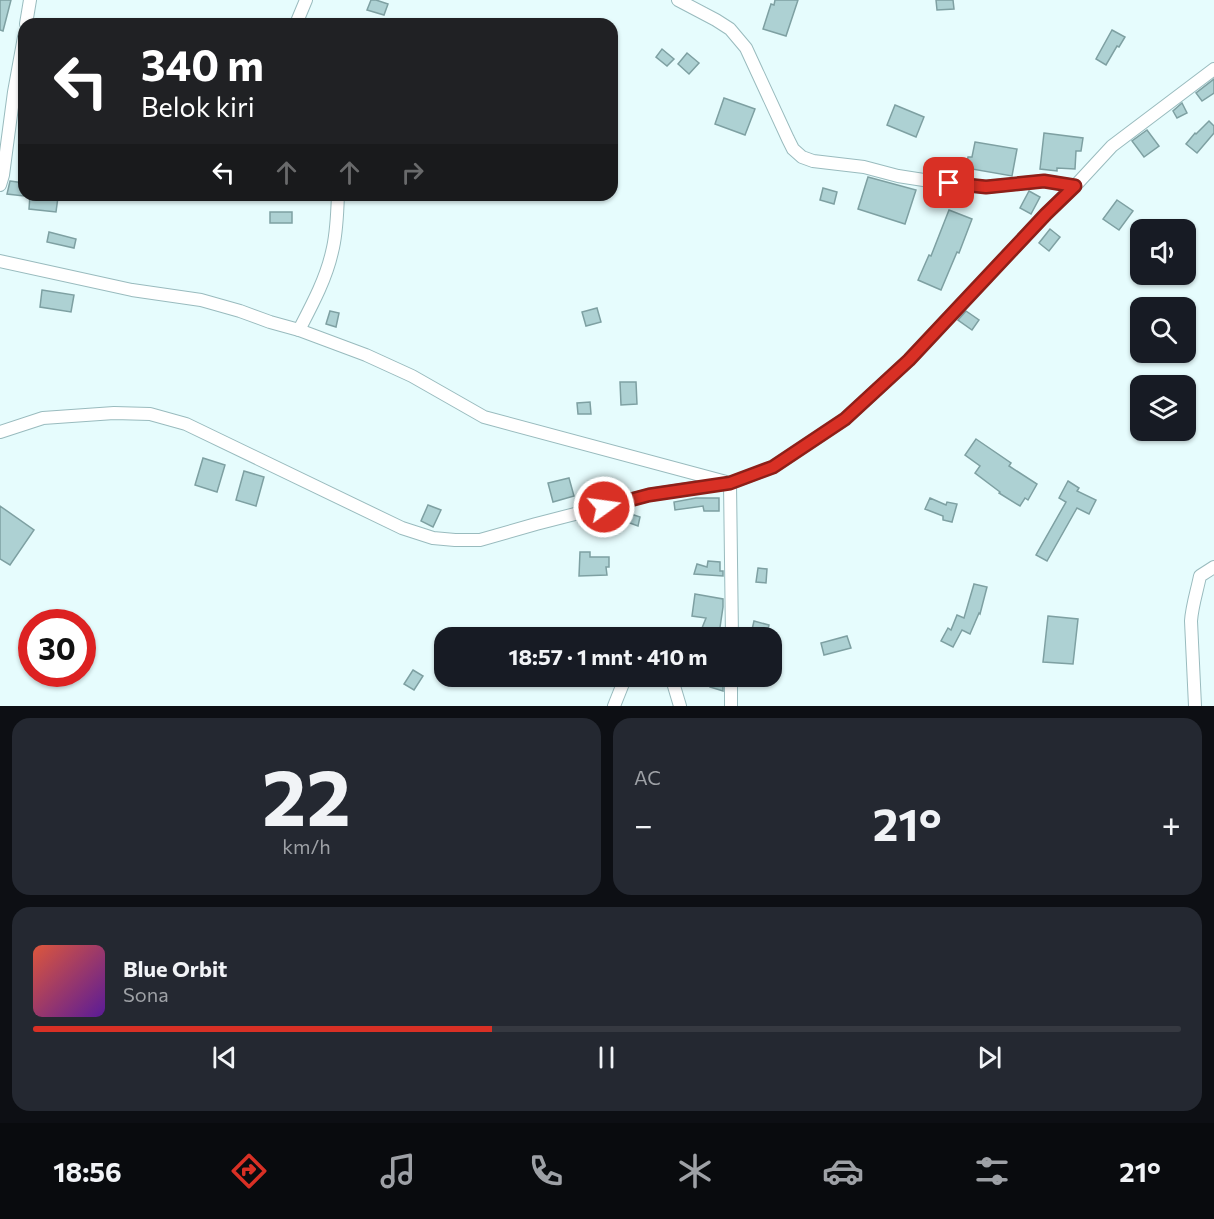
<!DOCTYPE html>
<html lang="id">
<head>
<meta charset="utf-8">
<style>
	body { margin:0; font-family:Commissioner,sans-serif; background:#242831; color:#f1f3f6; height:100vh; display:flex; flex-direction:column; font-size:22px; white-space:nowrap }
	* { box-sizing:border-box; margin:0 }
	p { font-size:20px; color:#9ea1a6 }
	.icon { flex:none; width:33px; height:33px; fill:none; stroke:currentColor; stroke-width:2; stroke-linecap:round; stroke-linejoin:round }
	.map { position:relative; height:706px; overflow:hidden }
	.details { display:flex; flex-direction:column; gap:12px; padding:12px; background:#0d0f14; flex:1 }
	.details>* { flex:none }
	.top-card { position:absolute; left:18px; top:18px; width:600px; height:183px; border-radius:18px; box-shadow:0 2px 4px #0004; background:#202124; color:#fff; overflow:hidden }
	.controls { position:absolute; left:1130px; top:219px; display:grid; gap:12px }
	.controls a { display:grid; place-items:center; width:66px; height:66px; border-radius:12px; background:#171b24; box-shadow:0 2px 4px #0004; font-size:30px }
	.speed { position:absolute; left:18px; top:609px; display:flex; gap:12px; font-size:30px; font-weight:700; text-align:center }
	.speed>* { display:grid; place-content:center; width:78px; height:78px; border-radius:50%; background:#171b24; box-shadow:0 2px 4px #0004; line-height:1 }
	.speed .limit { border:9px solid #d22; background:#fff; color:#111 }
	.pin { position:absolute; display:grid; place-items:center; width:51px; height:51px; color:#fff; margin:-26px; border-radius:12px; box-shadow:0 3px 9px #0006 }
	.me { position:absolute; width:66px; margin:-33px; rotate:76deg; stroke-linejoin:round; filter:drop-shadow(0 0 4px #0008) }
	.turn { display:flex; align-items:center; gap:21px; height:126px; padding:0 24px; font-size:27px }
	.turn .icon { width:78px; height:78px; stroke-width:2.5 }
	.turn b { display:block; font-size:42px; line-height:51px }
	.lanes { display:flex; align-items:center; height:57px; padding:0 24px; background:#0003; justify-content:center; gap:30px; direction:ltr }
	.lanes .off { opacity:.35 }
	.big { font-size:45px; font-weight:700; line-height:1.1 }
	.details .card { flex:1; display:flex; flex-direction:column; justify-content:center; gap:9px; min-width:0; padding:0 21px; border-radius:18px; background:#242831 }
	.details .dial { align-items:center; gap:0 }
	.dial b { font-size:78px; line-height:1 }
	.song { display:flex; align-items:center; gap:18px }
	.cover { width:72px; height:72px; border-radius:9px; background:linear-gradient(135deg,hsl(10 70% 55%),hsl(270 70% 35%)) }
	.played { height:6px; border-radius:3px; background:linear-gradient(90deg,#d93025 40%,#363941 40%) }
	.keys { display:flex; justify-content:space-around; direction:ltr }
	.heat { display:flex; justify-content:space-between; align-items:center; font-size:33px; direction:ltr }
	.details .tiles { flex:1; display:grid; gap:12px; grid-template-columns:1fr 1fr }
	.card:last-child { grid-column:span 2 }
	.trip { position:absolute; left:434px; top:627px; width:348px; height:60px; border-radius:18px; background:#171b24; box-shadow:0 2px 4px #0004; font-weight:700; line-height:60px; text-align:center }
	.tab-bar { display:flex; height:96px; justify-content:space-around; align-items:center; background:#090b0e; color:#9ea1a6 }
	.tab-bar .icon { width:42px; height:42px }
	.tab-bar .current { color:#d93025 }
	.tab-bar b { font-size:27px; color:#f1f3f6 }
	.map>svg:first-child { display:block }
</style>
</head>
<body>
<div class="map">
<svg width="1214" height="706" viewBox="0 0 1214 706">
	<rect width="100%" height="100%" fill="#e6fcfd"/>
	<!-- building -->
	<g fill="#add1d3" stroke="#7ea0a2" stroke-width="1.5">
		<path d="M0 0H11L3 31 0 30Z"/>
		<path d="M371 0H376L388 4 384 15 367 10Z"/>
		<path d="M775 0H798L786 36 763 29 771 4 774 5Z"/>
		<path d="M936 0H953L954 9 937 10Z"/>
		<path d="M1112 30 1125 37 1119 47 1117 46 1106 65 1096 59Z"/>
		<path d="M662 49 674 59 667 66 656 57Z"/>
		<path d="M687 53 699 63 689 74 678 64Z"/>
		<path d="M1214 79V93L1202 101 1196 93Z"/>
		<path d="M724 98 755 109 745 135 715 124Z"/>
		<path d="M1182 103 1187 113 1177 118 1173 111Z"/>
		<path d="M895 105 924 117 916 137 887 125Z"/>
		<path d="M1209 121 1214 126V133L1197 153 1186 144 1195 133 1196 134Z"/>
		<path d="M1147 130 1159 146 1144 157 1132 141Z"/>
		<path d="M1044 133 1083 138 1081 151H1076L1075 169 1057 168V171L1040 169Z"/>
		<path d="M975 142 1017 149 1012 176 966 168 968 157H972Z"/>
		<path d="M868 177 916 190 905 224 858 209Z"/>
		<path d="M10 181 24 183V196L7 194Z"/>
		<path d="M823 188 837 192 834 204 820 200Z"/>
		<path d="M1029 191 1040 197 1031 214 1020 208Z"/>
		<path d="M30 195 58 197 56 212 29 209Z"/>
		<path d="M1117 200 1133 211 1119 230 1103 219Z"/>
		<path d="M949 210 972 219 959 253 957 252 941 290 918 280 929 255 931 256Z"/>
		<rect x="270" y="212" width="22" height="11"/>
		<path d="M1050 229 1060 237 1049 251 1039 243Z"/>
		<path d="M49 232 76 239 74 248 47 242Z"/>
		<path d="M42 290 74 295 71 312 40 307Z"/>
		<path d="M597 308 601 322 586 326 582 312Z"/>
		<path d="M330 311 339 313 336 327 326 324Z"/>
		<path d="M966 311 979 320 972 330 958 320Z"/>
		<path d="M620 382H636L637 404 621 405Z"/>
		<path d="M590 402 591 414H578L577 403Z"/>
		<path d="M976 439 1011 463 1009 466 1037 484 1028 500 1025 498 1020 506 999 493 1000 492 975 473 980 466 965 455Z"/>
		<path d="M203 458 225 465 217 492 195 485Z"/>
		<path d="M244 471 264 477 256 506 236 500Z"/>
		<path d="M569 478 574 496 553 502 548 483Z"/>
		<path d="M1068 481 1079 488 1077 491 1096 500 1089 514 1077 508 1047 561 1036 555 1066 502 1059 498Z"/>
		<path d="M696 498H719V511H704L703 506 675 510 674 502Z"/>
		<path d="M930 498 946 505 947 502 957 504 952 522 943 520V516L925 509Z"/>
		<path d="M428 505 441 510 433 527 421 521Z"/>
		<path d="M0 506 34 530 10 565 0 559Z"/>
		<path d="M622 511 640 517 638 526 619 519Z"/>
		<path d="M580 552H590V557H609V567H606L607 575 579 576Z"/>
		<path d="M708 561 720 562V571H723V576L694 574 697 564 707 567Z"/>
		<path d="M758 568 767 569 766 583 756 582Z"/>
		<path d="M974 584 987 587 980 614 979 613 970 634 962 630 953 647 941 641 948 628 951 630 957 615 964 618Z"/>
		<path d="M695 594 723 599V607L719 634 702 628 706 618 692 616Z"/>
		<path d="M1048 616 1078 619 1073 664 1043 662Z"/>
		<path d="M754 621 769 625 766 638H750Z"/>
		<path d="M847 636 851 648 824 655 821 643Z"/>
		<path d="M413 670 423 676 414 690 404 684Z"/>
		<path d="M713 676H723V691L710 687Z"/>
	</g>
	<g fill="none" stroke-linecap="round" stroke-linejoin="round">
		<!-- minor casing -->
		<g stroke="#99bbbe" stroke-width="14">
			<g id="minor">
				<path d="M678 0 716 20 730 29 746 48 788 139 793 149 802 157 813 161 864 167 898 176 930 181 986 187 1044 181 1075 186 1046 214 909 360 845 419 773 467 730 483 732 638"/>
				<path d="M26 24 30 0"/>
				<path d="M296 24 306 0"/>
				<path d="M0 185 3 175 14 92 24 37"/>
				<path d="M1075 186 1112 146 1214 69"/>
				<path d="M0 261 132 290 201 300 240 311 270 322 299 330 366 355 412 376 484 417 730 483"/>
				<path d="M299 330C312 305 326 279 332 252 337 233 337 214 338 195"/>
				<path d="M0 432 43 418 114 413 150 414 186 424 402 528 433 538 455 540H480L536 524 649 495 726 483"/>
				<path d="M671 676 680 706"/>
				<path d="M731 676V706"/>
				<path d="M614 706 626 676"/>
				<path d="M1195 706 1191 621C1192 606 1197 591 1200 576L1214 567"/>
			</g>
		</g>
		<!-- minor -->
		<use href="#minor" stroke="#fff" stroke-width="12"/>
	</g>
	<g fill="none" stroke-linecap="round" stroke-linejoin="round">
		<!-- route casing -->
		<g stroke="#8d1f18" stroke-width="15">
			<path id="route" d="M604 507 649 495 730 483 773 467 845 419 909 360 1046 214 1075 186 1044 181 986 187 949 183"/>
		</g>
		<!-- route -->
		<use href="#route" stroke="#d93025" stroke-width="10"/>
	</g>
</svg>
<div class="controls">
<a><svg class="icon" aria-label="sound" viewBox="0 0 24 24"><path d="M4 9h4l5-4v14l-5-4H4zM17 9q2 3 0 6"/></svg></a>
<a><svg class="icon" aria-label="search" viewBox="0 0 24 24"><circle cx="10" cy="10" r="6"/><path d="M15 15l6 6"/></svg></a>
<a><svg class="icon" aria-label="layers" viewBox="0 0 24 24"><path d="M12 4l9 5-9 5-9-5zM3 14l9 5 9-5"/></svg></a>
</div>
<div class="speed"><div class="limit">30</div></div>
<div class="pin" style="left:949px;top:183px;background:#d93025"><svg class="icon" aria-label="arrive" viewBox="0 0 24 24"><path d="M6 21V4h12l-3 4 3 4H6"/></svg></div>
<svg class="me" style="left:604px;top:507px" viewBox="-20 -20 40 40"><circle r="17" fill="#d93025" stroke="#fff" stroke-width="3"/><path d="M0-11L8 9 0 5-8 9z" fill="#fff"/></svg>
<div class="trip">18:57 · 1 mnt · 410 m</div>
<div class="top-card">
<div class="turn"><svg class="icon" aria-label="left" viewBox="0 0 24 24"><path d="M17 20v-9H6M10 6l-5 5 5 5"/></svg><div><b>340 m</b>Belok kiri</div></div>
<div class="lanes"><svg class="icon" aria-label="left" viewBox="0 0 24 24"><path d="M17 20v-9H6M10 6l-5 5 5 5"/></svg><svg class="icon off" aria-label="ahead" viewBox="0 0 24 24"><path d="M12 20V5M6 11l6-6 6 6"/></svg><svg class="icon off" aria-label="ahead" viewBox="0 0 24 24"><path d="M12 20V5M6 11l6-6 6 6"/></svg><svg class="icon off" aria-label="right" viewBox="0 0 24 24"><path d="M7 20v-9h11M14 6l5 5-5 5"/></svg></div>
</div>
</div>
<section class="details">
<div class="tiles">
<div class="card dial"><b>22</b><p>km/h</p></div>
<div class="card"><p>AC</p>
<div class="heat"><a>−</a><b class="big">21°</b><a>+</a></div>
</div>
<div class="card">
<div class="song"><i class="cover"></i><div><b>Blue Orbit</b><p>Sona</p></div></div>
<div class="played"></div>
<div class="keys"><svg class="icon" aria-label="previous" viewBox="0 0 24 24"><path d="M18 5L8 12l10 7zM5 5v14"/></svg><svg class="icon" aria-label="pause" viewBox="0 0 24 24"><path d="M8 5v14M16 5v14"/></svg><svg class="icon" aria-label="next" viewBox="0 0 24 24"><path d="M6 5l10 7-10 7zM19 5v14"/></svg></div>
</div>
</div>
</section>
<nav class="tab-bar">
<b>18:56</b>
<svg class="icon current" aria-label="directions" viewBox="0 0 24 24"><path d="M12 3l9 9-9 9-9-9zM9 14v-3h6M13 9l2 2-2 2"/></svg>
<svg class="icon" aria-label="music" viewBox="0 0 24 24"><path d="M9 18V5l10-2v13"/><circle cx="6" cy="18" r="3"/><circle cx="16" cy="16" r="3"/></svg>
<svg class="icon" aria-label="phone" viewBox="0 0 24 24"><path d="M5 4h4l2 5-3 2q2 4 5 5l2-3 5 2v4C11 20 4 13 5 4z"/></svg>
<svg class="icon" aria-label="climate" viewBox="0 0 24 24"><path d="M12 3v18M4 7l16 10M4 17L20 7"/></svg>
<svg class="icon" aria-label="car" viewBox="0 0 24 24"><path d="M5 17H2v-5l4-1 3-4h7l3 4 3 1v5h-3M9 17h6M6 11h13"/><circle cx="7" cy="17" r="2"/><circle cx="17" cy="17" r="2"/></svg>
<svg class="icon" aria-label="filters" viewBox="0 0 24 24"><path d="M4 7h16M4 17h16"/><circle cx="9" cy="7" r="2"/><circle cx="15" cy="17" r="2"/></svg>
<b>21°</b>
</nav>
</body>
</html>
